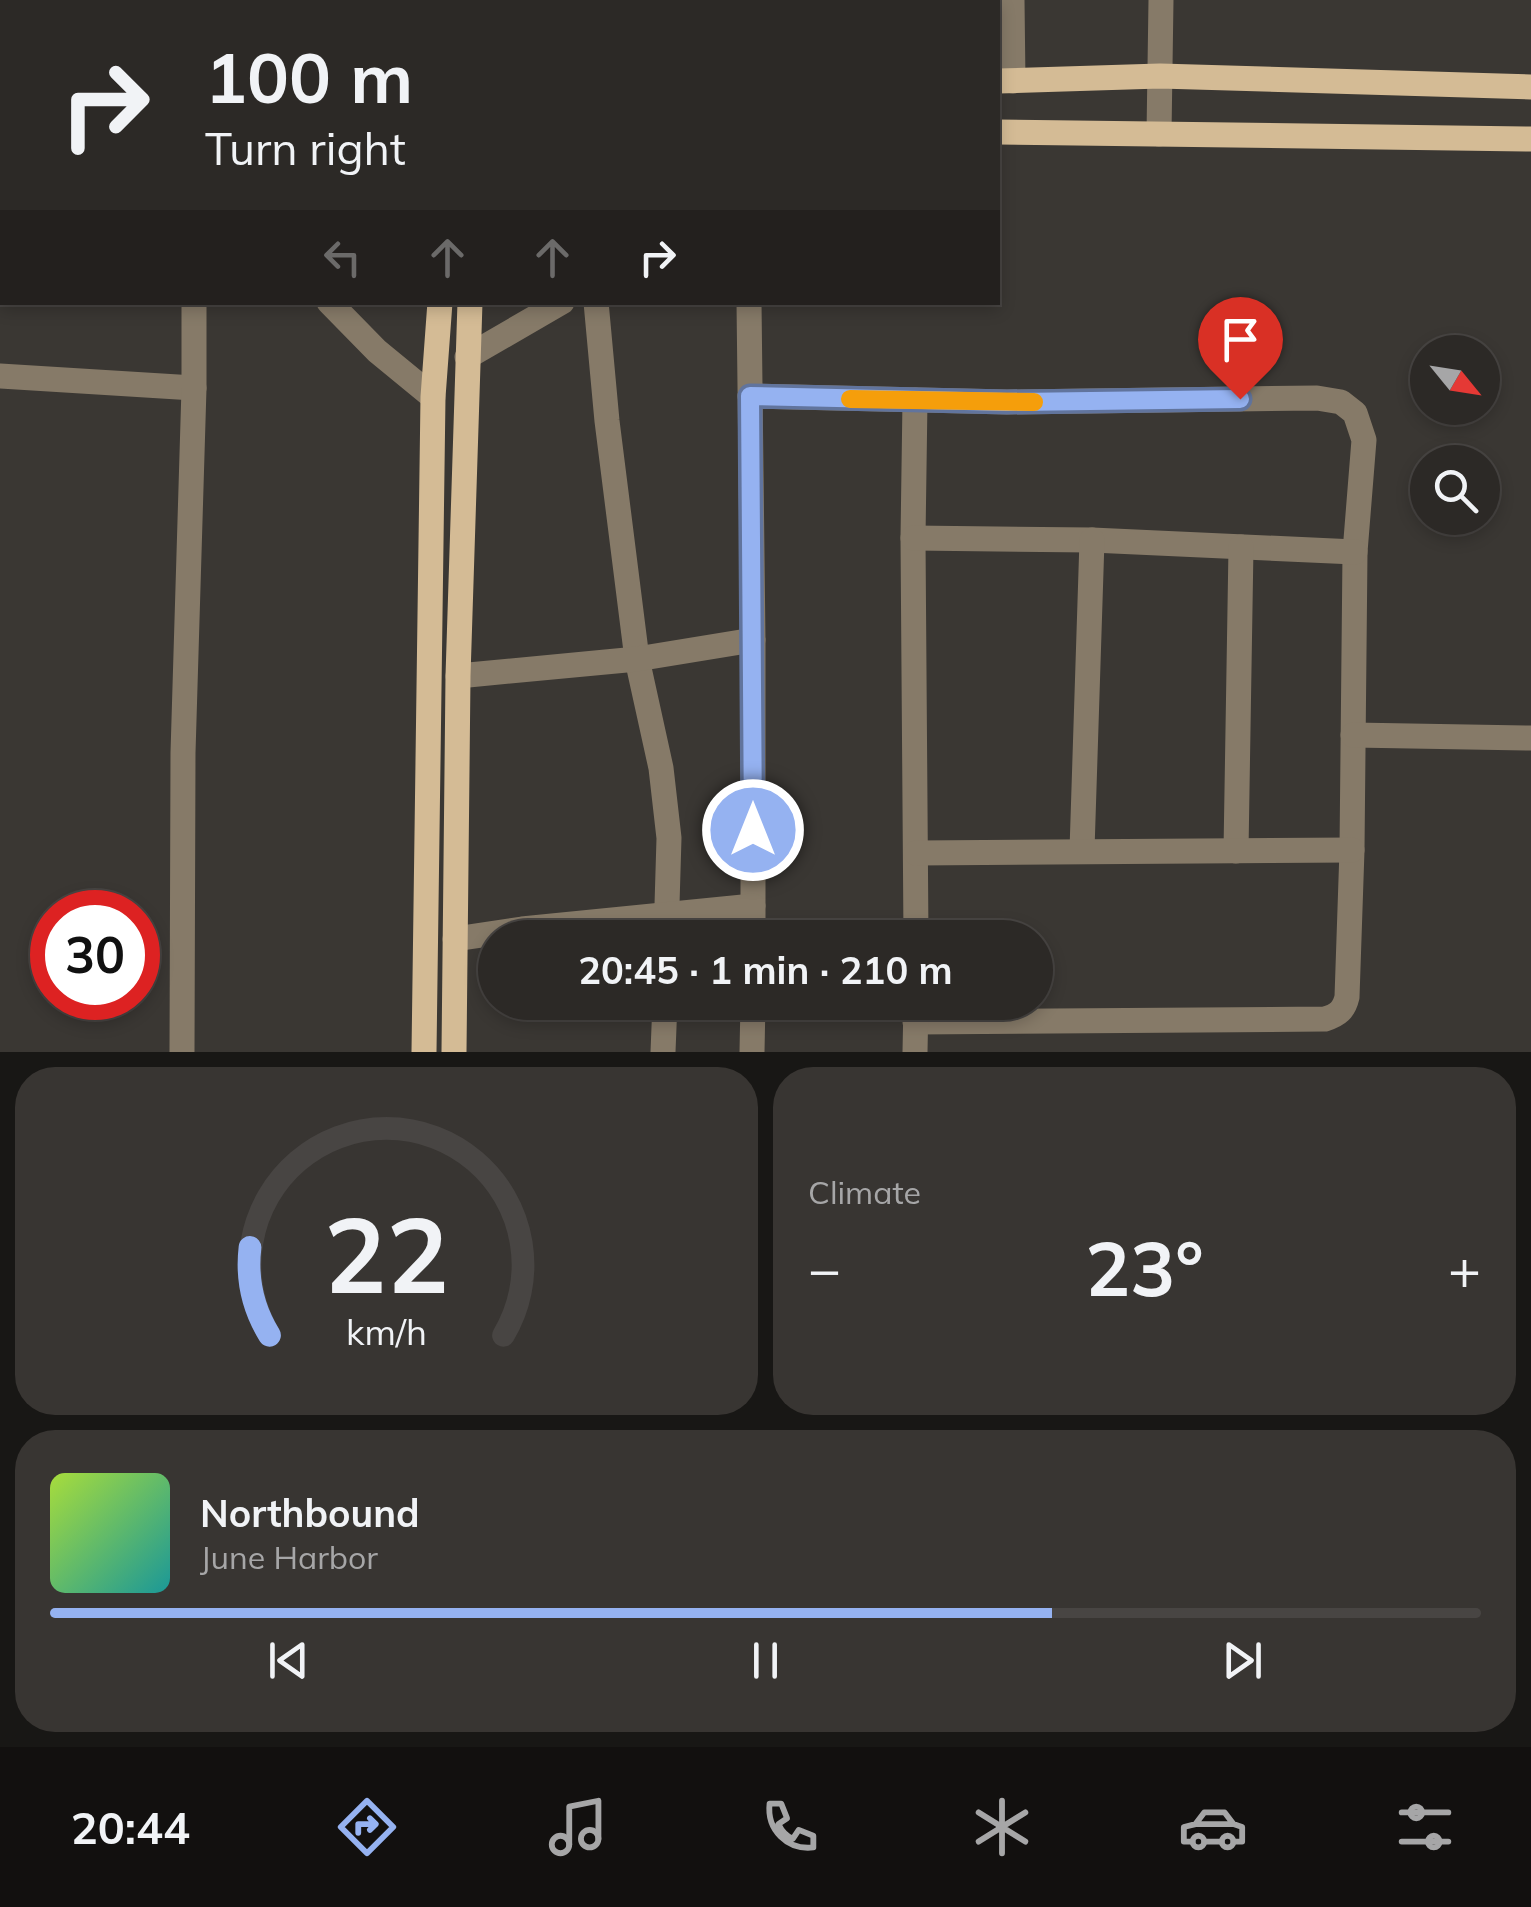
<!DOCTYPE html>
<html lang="en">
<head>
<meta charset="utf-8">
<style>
	body { margin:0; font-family:Mulish,sans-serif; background:#383532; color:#f1f3f6; height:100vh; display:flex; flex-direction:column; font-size:38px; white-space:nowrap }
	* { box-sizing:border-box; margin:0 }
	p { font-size:32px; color:#a6a6a7 }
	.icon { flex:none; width:55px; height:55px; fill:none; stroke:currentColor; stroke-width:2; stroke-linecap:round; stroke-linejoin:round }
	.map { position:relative; height:1052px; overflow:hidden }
	.panel { display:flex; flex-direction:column; gap:15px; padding:15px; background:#181715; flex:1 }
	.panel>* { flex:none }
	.hud { position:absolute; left:0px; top:0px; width:1000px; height:305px; box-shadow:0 5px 15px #0003,0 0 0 2px #484543; background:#2c2926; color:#f1f3f6; overflow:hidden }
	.needle { width:65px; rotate:120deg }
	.tools { position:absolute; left:1410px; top:335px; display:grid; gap:20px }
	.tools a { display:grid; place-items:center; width:90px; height:90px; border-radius:50%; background:#2c2926; box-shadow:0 5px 15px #0003,0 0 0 2px #484543; font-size:50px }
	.speed { position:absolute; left:30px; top:890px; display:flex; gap:20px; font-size:50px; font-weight:700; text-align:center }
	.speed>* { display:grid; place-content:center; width:130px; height:130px; border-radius:50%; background:#2c2926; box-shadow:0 5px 15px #0003,0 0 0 2px #484543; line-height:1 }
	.speed .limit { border:15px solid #d22; background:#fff; color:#111 }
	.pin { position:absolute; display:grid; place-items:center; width:85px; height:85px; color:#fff; margin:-102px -42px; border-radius:50% 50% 50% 0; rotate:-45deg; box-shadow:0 0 10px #0007 }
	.pin .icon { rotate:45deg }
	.me { position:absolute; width:110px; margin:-55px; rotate:0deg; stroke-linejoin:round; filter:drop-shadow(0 0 8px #0008) }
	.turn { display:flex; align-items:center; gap:35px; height:210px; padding:0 40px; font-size:45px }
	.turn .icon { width:130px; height:130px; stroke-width:2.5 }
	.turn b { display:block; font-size:70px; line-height:85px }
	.lanes { display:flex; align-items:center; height:95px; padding:0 40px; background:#0003; justify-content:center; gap:50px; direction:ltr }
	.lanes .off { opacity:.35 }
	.big { font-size:75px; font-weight:700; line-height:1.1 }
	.panel .widget { flex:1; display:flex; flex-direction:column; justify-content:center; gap:15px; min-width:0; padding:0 35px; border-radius:40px; background:#383532 }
	.panel .dial { align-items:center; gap:0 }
	.dial svg { height:260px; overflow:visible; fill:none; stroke:#484543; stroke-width:7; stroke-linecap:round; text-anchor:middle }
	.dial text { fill:#f1f3f6; stroke:none }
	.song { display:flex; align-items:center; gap:30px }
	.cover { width:120px; height:120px; border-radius:15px; background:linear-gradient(135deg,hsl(80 70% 55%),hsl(180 70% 35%)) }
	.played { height:10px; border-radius:5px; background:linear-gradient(90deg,#95b2f1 70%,#484543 70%) }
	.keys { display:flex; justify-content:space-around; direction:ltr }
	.heat { display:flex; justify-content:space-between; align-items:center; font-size:55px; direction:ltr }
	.panel .tiles { flex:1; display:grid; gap:15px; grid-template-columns:1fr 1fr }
	.widget:last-child { grid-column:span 2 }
	.trip { position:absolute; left:478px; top:920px; width:575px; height:100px; border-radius:50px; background:#2c2926; box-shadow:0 5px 15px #0003,0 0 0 2px #484543; font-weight:700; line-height:100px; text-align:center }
	.menu { display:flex; height:160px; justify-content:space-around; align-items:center; background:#12100f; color:#a6a6a7 }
	.menu .icon { width:70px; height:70px }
	.menu .current { color:#95b2f1 }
	.menu b { font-size:45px; color:#f1f3f6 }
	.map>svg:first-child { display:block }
</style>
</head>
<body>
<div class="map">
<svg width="1531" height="1052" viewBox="0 0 1531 1052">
	<rect width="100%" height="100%" fill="#3a3733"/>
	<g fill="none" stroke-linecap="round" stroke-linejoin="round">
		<!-- minor -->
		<g stroke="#867a68" stroke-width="25">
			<path d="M60 0 61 2"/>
			<path d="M690 0 692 2"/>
			<path d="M1012 0 1013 81"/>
			<path d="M264 2 266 0"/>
			<path d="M1159 134 1161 0"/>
			<path d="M329 302 377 351 433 397"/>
			<path d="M596 302 607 421 637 659 661 768 669 838 666 938"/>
			<path d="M749 302 753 640V938"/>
			<path d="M467 357 562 302"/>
			<path d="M0 376 194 388"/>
			<path d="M750 396 1007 402 1317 398 1341 402 1355 413 1364 440 1355 552 1352 850 1347 997C1344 1010 1338 1015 1325 1019L915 1022"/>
			<path d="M915 400 913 538 916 938"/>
			<path d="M913 538 1092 540 1355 552"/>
			<path d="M458 676 637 659 753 640"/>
			<path d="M1353 735 1531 738"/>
			<path d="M1082 850 1092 540"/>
			<path d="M1236 851 1241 547"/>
			<path d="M916 853 1352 850"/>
			<path d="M455 939 522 929 753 906"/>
			<path d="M182 1052 183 753 194 388V302"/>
			<path d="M663 1052 665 1002"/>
			<path d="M752 1052 753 1002"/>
			<path d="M915 1052 916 1002"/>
		</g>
		<!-- major -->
		<g stroke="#d4bb95" stroke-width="25">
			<path d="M514 0 518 2"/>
			<path d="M409 2 414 0"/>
			<path d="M0 60H2"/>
			<path d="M998 81 1160 76 1531 87"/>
			<path d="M0 94H2"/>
			<path d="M998 132 1531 139"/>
			<path d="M424 1052 433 397 440 302"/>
			<path d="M454 1052 458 676 470 302"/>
		</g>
	</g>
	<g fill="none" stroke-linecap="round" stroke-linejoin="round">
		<!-- route casing -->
		<g stroke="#61749d" stroke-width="25">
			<path id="route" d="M753 830 750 396 1007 402 1240 399"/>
		</g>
		<!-- route -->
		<use href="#route" stroke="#95b2f1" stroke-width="18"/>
		<!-- slow -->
		<path stroke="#f59e0b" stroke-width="18" d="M850 399 1034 402"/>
	</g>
</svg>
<div class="tools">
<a><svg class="needle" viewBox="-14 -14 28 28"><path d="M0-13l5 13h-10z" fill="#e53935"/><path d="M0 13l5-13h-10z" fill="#a6a6a7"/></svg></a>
<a><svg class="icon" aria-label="search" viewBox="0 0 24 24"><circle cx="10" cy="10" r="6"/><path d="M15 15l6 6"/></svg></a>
</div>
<div class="speed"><div class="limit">30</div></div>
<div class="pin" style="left:1240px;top:399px;background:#d93025"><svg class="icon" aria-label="arrive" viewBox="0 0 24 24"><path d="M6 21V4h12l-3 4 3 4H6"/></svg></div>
<svg class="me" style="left:753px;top:830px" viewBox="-20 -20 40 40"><circle r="17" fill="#95b2f1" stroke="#fff" stroke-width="3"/><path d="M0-11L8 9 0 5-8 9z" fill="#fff"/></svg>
<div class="trip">20:45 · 1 min · 210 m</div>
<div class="hud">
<div class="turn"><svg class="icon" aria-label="right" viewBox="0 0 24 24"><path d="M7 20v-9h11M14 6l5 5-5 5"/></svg><div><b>100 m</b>Turn right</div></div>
<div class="lanes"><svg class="icon off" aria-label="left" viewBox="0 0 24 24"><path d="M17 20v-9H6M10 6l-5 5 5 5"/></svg><svg class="icon off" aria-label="ahead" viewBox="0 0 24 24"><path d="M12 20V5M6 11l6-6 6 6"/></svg><svg class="icon off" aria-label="ahead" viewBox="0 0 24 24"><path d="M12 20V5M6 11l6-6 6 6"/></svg><svg class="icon" aria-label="right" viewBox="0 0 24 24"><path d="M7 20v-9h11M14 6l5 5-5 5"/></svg></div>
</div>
</div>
<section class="panel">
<div class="tiles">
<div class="widget dial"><svg viewBox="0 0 100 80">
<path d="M14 69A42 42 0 1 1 86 69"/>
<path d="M14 69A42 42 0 0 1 8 42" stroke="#95b2f1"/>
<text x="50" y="56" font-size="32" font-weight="700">22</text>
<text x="50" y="72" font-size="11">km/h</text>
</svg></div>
<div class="widget"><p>Climate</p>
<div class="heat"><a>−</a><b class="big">23°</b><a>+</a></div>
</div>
<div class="widget">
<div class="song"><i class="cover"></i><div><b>Northbound</b><p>June Harbor</p></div></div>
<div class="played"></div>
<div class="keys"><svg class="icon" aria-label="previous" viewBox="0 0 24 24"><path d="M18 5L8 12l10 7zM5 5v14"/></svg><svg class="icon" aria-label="pause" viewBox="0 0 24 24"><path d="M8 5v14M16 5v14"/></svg><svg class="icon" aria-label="next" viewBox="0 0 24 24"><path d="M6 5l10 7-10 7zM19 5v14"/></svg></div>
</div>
</div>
</section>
<nav class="menu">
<b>20:44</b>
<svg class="icon current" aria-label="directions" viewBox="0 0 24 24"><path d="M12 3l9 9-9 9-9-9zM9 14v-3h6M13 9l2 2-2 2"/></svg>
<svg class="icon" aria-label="music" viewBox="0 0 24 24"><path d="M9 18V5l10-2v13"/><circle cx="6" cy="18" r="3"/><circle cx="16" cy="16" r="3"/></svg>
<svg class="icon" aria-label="phone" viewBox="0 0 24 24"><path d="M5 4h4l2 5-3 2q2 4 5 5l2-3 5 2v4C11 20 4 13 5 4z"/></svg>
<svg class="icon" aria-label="climate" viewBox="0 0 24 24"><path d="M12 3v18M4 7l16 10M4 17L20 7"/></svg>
<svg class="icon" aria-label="car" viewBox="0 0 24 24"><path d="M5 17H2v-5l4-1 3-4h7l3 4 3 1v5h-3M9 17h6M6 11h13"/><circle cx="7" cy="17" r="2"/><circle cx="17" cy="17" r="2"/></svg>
<svg class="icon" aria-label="filters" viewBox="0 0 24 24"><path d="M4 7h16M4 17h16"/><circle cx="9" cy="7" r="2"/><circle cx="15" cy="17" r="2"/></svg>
</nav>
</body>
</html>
